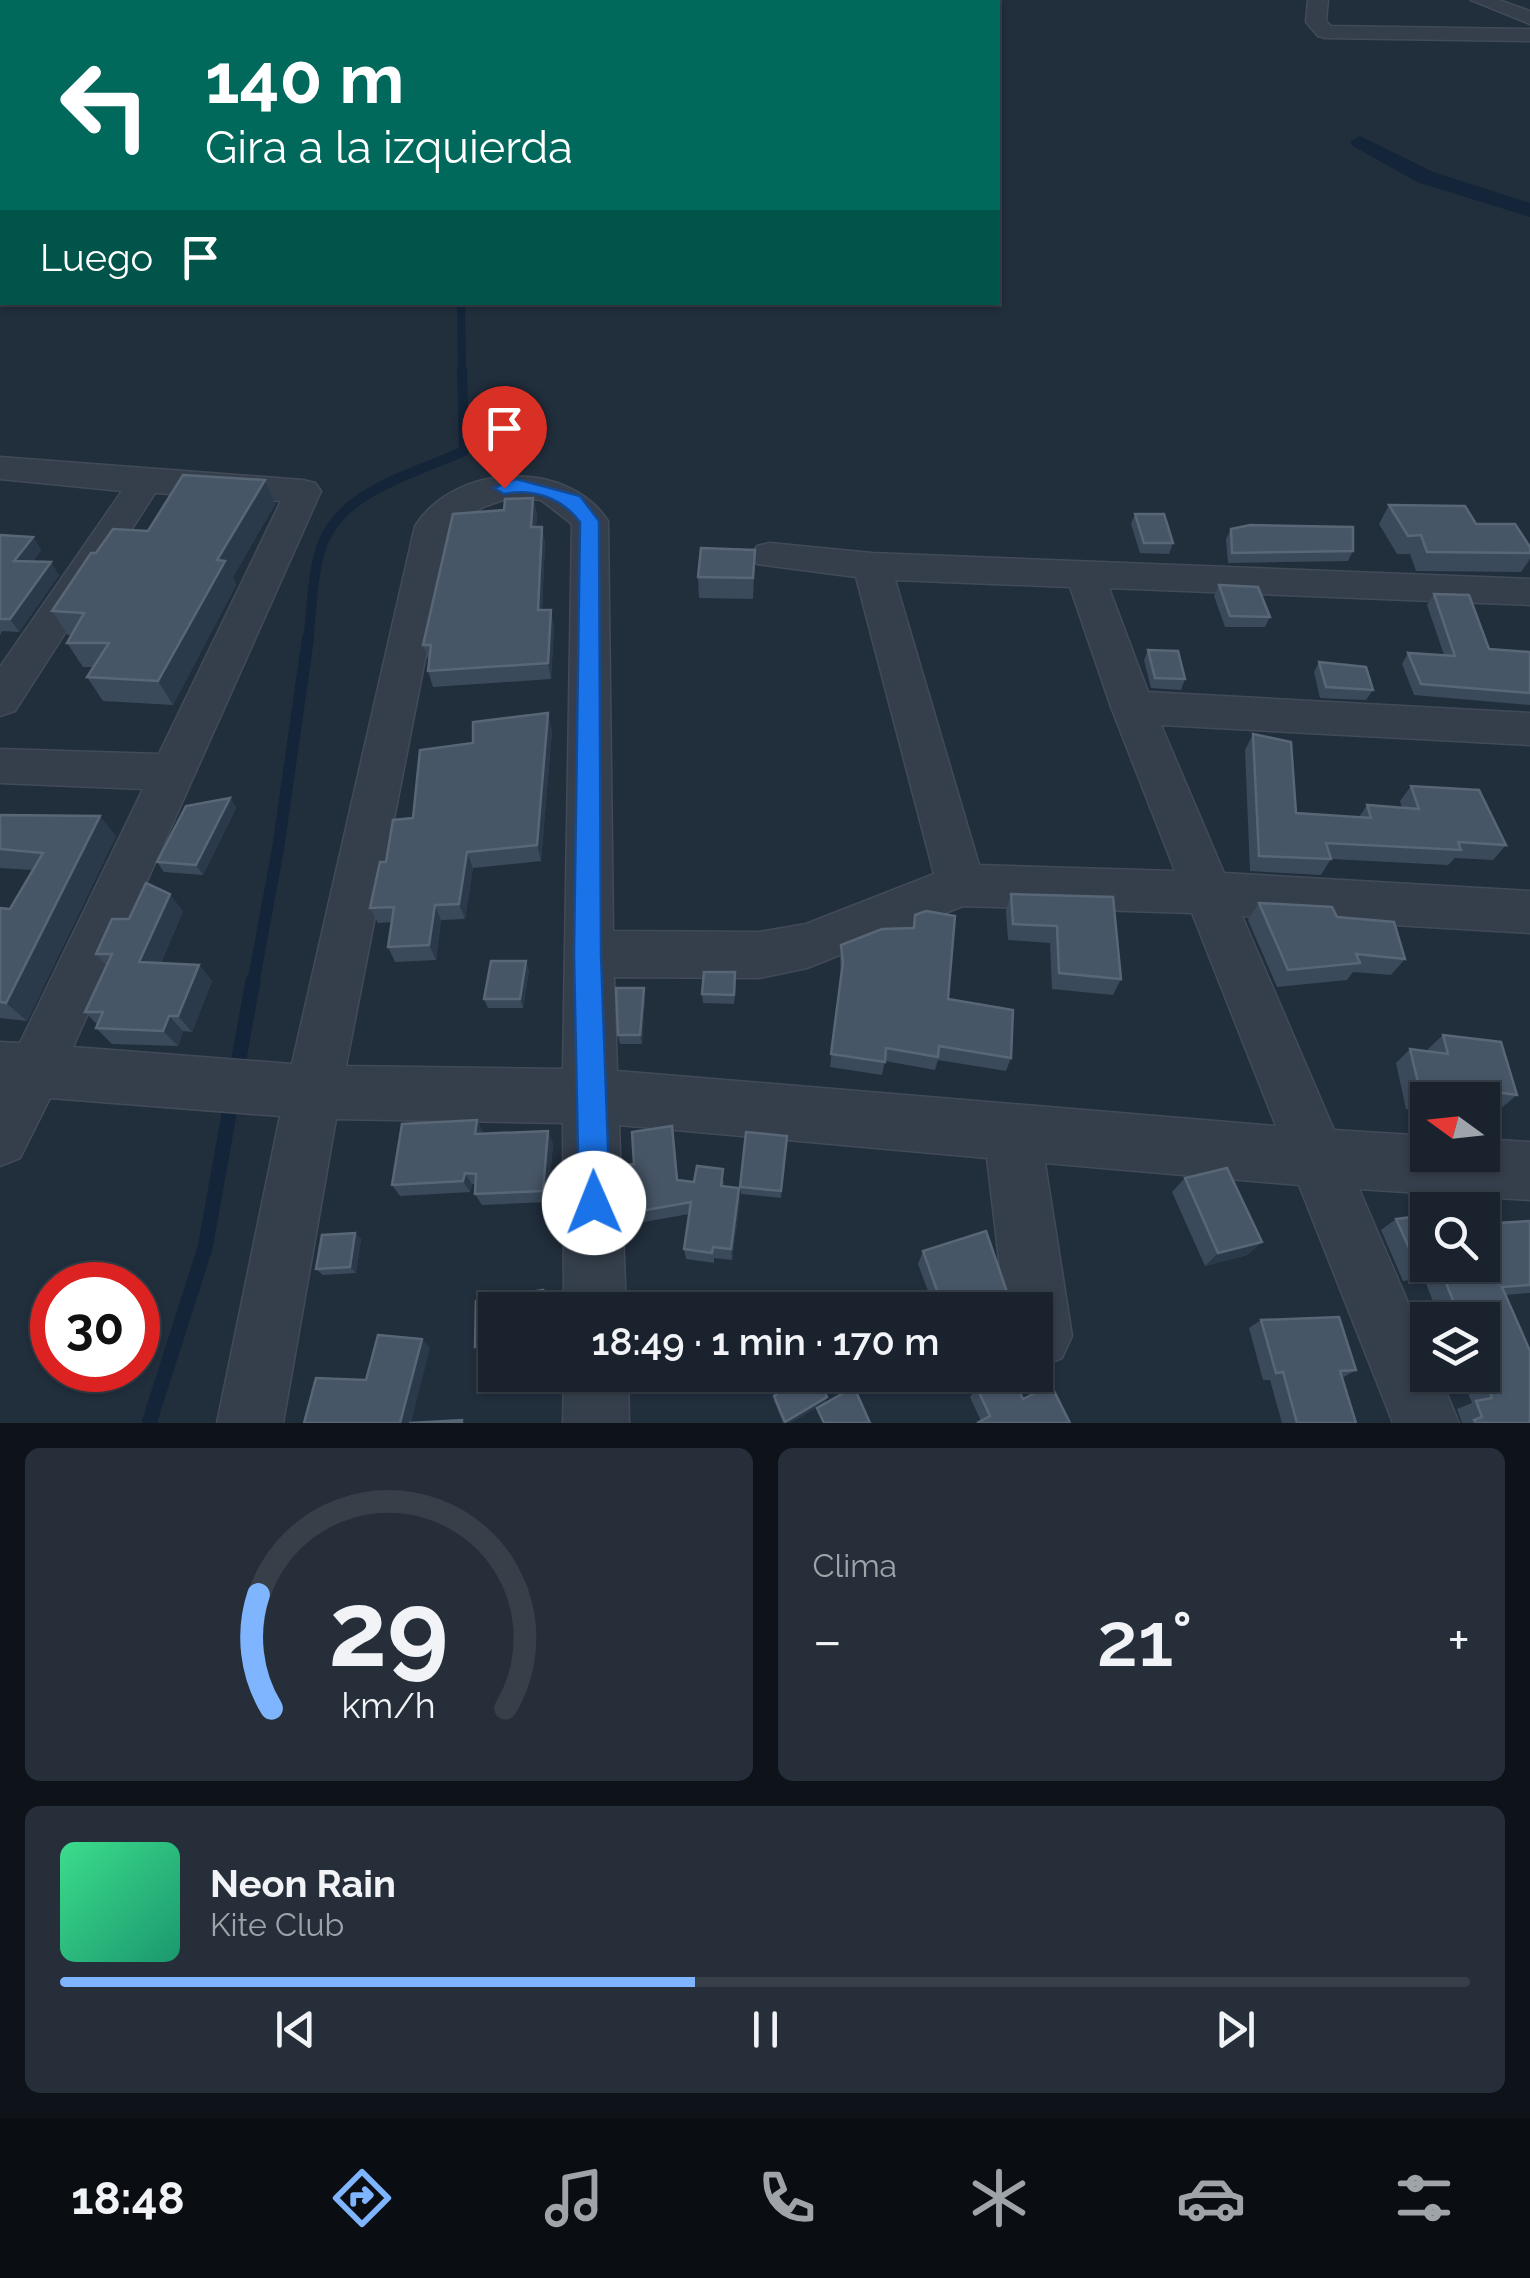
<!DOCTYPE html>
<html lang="es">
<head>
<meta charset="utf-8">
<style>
	body { margin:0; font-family:Raleway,sans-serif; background:#262f39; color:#f1f3f6; height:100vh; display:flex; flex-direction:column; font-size:38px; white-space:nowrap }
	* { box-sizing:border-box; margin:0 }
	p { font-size:32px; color:#9fa4aa }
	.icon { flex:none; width:55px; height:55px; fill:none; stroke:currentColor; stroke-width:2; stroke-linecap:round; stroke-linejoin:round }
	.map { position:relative; height:1423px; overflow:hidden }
	.drawer { display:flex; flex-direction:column; gap:25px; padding:25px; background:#0e1319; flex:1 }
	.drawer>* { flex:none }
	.banner { position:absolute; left:0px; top:0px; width:1000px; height:305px; box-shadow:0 2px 8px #0004,0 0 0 2px #373f49; background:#00695c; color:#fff; overflow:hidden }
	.needle { width:65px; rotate:285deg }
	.buttons { position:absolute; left:1410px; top:1082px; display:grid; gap:20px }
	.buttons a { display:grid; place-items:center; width:90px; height:90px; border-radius:0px; background:#19222d; box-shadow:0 2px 8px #0004,0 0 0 2px #373f49; font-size:50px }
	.speed { position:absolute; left:30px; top:1262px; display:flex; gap:20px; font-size:50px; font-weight:700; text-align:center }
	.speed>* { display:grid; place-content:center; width:130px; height:130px; border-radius:50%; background:#19222d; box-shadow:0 2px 8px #0004,0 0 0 2px #373f49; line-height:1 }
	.speed .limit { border:15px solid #d22; background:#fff; color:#111 }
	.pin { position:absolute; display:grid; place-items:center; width:85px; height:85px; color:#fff; margin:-102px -42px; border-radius:50% 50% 50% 0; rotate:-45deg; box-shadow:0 0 10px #0007 }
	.pin .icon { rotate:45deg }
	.me { position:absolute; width:110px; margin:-55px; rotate:359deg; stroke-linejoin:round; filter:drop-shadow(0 0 8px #0008) }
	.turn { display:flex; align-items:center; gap:35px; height:210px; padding:0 40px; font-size:45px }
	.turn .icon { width:130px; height:130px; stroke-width:2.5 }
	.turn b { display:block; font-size:70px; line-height:85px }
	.then { display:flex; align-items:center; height:95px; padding:0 40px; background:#0003; gap:20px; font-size:38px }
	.big { font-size:75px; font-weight:600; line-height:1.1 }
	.drawer .widget { flex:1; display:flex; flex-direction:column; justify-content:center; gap:15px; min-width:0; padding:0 35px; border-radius:15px; background:#262f39 }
	.drawer .dial { align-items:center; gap:0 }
	.dial svg { height:260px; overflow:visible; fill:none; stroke:#373f49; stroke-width:7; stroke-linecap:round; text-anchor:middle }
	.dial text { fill:#f1f3f6; stroke:none }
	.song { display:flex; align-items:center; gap:30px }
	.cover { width:120px; height:120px; border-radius:15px; background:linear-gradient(135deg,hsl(150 70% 55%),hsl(160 70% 35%)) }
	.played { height:10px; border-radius:5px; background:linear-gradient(90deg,#7fb5fe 45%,#373f49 45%) }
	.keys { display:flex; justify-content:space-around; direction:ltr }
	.heat { display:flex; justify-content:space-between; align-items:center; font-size:55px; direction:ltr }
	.drawer .tiles { flex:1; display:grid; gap:25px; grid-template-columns:1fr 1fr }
	.widget:last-child { grid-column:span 2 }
	.trip { position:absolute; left:478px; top:1292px; width:575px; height:100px; border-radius:0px; background:#19222d; box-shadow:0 2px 8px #0004,0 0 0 2px #373f49; font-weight:600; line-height:100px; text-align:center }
	.menu { display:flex; height:160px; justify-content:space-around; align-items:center; background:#0a0e12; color:#9fa4aa }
	.menu .icon { width:70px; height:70px }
	.menu .selected { color:#7fb5fe }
	.menu b { font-size:45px; color:#f1f3f6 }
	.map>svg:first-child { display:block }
</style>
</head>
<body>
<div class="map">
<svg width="1530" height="1423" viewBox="0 0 1530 1423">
	<rect width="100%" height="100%" fill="#212e3c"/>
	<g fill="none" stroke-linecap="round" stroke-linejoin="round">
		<!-- stream-far3 -->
		<path stroke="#14253a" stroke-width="8" d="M461 302 462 373"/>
		<!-- stream-far2 -->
		<path stroke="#14253a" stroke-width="10" d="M308 641C312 611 312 576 321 548 340 490 415 474 464 451L462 370"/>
		<!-- stream-far1 -->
		<path stroke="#14253a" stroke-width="12" d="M253 984 278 849 308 638"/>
		<!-- stream -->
		<g stroke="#14253a" stroke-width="15">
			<path d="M236 1075 253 981"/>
			<path d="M149 1423 205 1248 232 1098"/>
		</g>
		<!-- canal -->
		<path fill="#14253a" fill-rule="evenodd" d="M1360 136 1433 172 1530 203V217L1417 182 1353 146 1350 142Z"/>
		<!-- minor casing -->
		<g stroke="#414b58" stroke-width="3">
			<g id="minor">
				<path d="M1308 0H1328L1326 21 1331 26 1530 29V41L1325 38 1318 36 1306 22Z"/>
				<path d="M1471 0H1499L1530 11V24Z"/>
				<path d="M0 457 303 480 315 483 321 491 73 1047 292 1064 415 526C455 463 567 458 608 521L613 931 759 932 806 924 934 874 856 577 757 564 751 555 757 546 770 543 872 553 1530 579V605L1109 588 1148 692 1530 713V745L1161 725 1224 873 1530 891V933L1242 916 1334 1130 1428 1136V1155H1482V1139L1530 1142V1200L1359 1189 1428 1349V1375H1439L1459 1423H1393L1299 1185 1045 1163 1072 1336 1062 1358 1040 1368 1035 1365V1310H1005L987 1158 619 1125 626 1310H564L563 1123 336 1119 283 1423H217L280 1116 50 1098 20 1158 0 1166V1042L20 1043 143 789 0 783V749L159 754 281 501 155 493 15 711 0 716V667L122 491 0 479ZM512 497 541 500 572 524 563 1069 346 1066 450 531 483 507ZM895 580 1070 587 1111 707 1175 871 979 865ZM963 906 1192 913 1276 1126 617 1071 614 977 759 978 807 968Z"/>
				<path d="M564 1375H628L629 1423H563Z"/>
			</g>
		</g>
		<!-- minor -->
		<use href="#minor" fill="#353f4c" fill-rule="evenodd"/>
	</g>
	<!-- wall -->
	<g fill="#3b4a5b">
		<path d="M265 480 275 504 233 577 236 585 173 705 103 701 87 677 94 667H83L67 643 72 636 68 635 52 611 96 553Z"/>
		<path d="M533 498 537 514 536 527H542L545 543 542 610 554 626 551 679 433 687 428 671 429 662 423 645Z"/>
		<path d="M1389 505 1476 524 1530 547V559L1521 572 1416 571 1410 554H1397L1379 524Z"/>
		<path d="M1135 514 1173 543 1169 554 1140 553 1131 524Z"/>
		<path d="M1231 529 1353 551 1348 561 1228 563 1226 539Z"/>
		<path d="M0 535 33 537 41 550 32 562 59 575 19 632 2 631 0 635Z"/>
		<path d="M755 550 753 599 699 598 698 577Z"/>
		<path d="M1219 585 1270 617 1265 627H1225L1214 596Z"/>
		<path d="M1434 594 1489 649 1530 652V705L1414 695 1402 664 1408 653 1444 655 1427 605Z"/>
		<path d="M1148 650 1185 679 1181 690 1151 688 1144 660Z"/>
		<path d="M1319 662 1373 690 1366 700 1320 698 1314 672Z"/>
		<path d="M552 730 541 861 473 868 465 919 441 920 436 960 395 962 388 947 392 922 378 923 370 908 386 862 413 818 473 743Z"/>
		<path d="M1253 734 1296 813 1359 817 1367 805 1402 807 1400 801 1411 786 1506 845 1493 860 1455 858 1448 865 1331 859 1321 875 1250 871 1245 750Z"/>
		<path d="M230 798 236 808 203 875 164 872 157 862Z"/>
		<path d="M0 815 116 836 27 1021 0 1018V908L10 909 33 870 0 868Z"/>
		<path d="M1011 894 1113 897 1121 979 1113 995 1052 989 1050 943 1008 940 1006 911Z"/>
		<path d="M1259 903 1337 917 1405 959 1391 975 1353 972 1347 980 1277 987 1248 920Z"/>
		<path d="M183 911 161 963 199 965 212 981 192 1032 183 1031 178 1046 112 1044 96 1028 98 1025 85 1012 107 966 96 954 129 919Z"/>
		<path d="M915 915 948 999 1011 1058 1006 1071 938 1060 935 1070 885 1061 882 1075 830 1067 841 975 840 959 841 945 913 928Z"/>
		<path d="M529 970 523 1008H488L484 999Z"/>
		<path d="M736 982 734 1004 703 1003 702 994Z"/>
		<path d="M644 988 645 997 642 1044H620L618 1035Z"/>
		<path d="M1443 1035 1517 1095 1500 1109 1482 1106V1100H1428V1112L1406 1109 1396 1063 1410 1049 1428 1051V1049Z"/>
		<path d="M477 1120 483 1134 553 1143 548 1202 482 1205 475 1194 476 1185 472 1184 470 1192 400 1196 392 1185Z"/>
		<path d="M787 1136 781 1198 741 1194 740 1187Z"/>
		<path d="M674 1138 678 1180 694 1182 724 1181 723 1186 740 1200 732 1260 714 1258V1263L686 1259 684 1249 689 1214 627 1225 624 1214 634 1164Z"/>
		<path d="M1185 1178 1262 1242 1247 1255 1205 1266 1172 1192Z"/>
		<path d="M1396 1219 1428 1265 1530 1221V1293L1506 1295 1530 1423H1462L1457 1409 1472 1403 1461 1375H1482V1320H1440L1424 1278 1403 1281 1381 1230Z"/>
		<path d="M355 1233 361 1239 356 1273 323 1275 316 1269Z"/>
		<path d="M923 1251 1001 1307 990 1310H935L918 1264Z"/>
		<path d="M543 1290 546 1296 547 1310H495V1350L480 1352 475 1347 476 1301Z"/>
		<path d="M1261 1320 1356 1370 1342 1378 1356 1423H1282L1270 1380H1263L1249 1328Z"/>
		<path d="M977 1388 1023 1399 981 1421 970 1397Z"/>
		<path d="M774 1396 826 1402 790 1423H783L774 1400Z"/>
	</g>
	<!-- shaded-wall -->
	<g fill="#2b3a4a">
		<path d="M265 480 275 504 233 577 236 585 173 705 158 681 217 560Z"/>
		<path d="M533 498 537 514 534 544 531 527Z"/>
		<path d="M542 527 545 543 541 627 538 610Z"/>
		<path d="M33 537 41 550 22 574 14 561Z"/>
		<path d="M51 562 59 575 19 632 10 619Z"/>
		<path d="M551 610 554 626 551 679 548 663Z"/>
		<path d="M548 713 552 730 541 861 537 845Z"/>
		<path d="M230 798 236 808 203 875 196 865Z"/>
		<path d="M100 816 116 836 27 1021 6 1003Z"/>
		<path d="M467 852 473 868 465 919 459 904Z"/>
		<path d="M170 894 183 911 154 979 139 962Z"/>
		<path d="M435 905 441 920 436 960 429 945Z"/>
		<path d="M526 961 529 970 523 1008 520 999Z"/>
		<path d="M199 965 212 981 192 1032 178 1016Z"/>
		<path d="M644 988 645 997 642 1044 640 1035Z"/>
		<path d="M169 1016 183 1031 178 1046 163 1031Z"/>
		<path d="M477 1120 483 1132 481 1146 475 1134Z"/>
		<path d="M548 1131 553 1143 548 1202 543 1191Z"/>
		<path d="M465 1173 472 1184 470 1192 463 1181Z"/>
		<path d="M739 1188 740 1200 732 1260 731 1249Z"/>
		<path d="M355 1233 361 1239 356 1273 350 1267Z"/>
		<path d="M1262 1242 1247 1255 1205 1266 1218 1253Z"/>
		<path d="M543 1290 546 1296 547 1310H543Z"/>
		<path d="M1008 1295 1001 1307 990 1310H961Z"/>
		<path d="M422 1339 430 1348 411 1423H400Z"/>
		<path d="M827 1397 826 1402 790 1423H785Z"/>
	</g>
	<!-- building -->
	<g fill="#475667" stroke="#586676" stroke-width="2.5">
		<path d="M183 475 265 480 217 560 225 561 158 681 87 677 109 643H67L84 613 52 611 91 553H96L113 529 148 531Z"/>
		<path d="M533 498 531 527H542L538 610H551L548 663 428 671 431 645H423L453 514 504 510 505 499Z"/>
		<path d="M1389 505 1465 506 1476 524H1515L1530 547V553L1427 552 1421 535 1408 536Z"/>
		<path d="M1135 514H1164L1173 543H1144Z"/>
		<path d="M1250 525 1353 527V551L1232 553 1231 529Z"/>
		<path d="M0 535 33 537 14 561 51 562 10 619H0Z"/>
		<path d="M701 548 755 550 753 578 698 577Z"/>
		<path d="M1219 585 1258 587 1270 617 1230 616Z"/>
		<path d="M1434 594 1469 595 1489 649 1530 652V693L1421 684 1408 653 1455 656Z"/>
		<path d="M1148 650 1178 651 1185 679 1155 678Z"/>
		<path d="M1319 662 1366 667 1373 690 1326 687Z"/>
		<path d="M548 713 537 845 467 852 459 904 435 905 429 945 388 947 394 907 370 908 380 862H386L393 820 413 818 420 750 473 743V722Z"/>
		<path d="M1253 734 1291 742 1296 813 1371 818 1367 805 1419 809 1411 786 1479 790 1506 845 1458 842 1461 850 1326 843 1331 859 1259 856Z"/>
		<path d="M230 798 196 865 157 862 186 806Z"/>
		<path d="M0 815 100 816 6 1003 0 1002V908L10 909 43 853 0 849Z"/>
		<path d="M146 883 170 894 139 962 199 965 178 1016H169L163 1031 96 1028 103 1012H85L112 954H96L112 919H129Z"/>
		<path d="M1011 894 1113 897 1121 979 1059 973 1057 926 1013 924Z"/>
		<path d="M1259 903 1332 907 1337 917 1394 922 1405 959 1356 954 1360 963 1288 970Z"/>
		<path d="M926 911 955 916 948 999 1013 1010 1011 1058 939 1046 938 1057 886 1048 885 1062 831 1054 843 962 841 945 882 929 914 928 915 915Z"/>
		<path d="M491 961H526L520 999H484Z"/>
		<path d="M704 972H735L734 995 702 994Z"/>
		<path d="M616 988H644L640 1035H618Z"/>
		<path d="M1443 1035 1501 1042 1517 1095 1452 1086 1455 1100 1421 1095 1410 1049 1448 1054Z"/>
		<path d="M477 1120 475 1134 548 1131 543 1191 475 1194 476 1174 465 1173 463 1181 392 1185 402 1124Z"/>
		<path d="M672 1126 677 1180 694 1182 697 1166 723 1169 721 1186 739 1188 731 1249 713 1247 712 1253 684 1249 691 1202 624 1214 621 1165 634 1164 632 1132Z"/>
		<path d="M746 1132 787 1136 781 1191 740 1187Z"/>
		<path d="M1227 1168 1262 1242 1218 1253 1185 1178Z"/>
		<path d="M1428 1215V1265H1482V1224L1530 1221V1285L1502 1287 1530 1351V1423H1476L1474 1420 1482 1417 1476 1401 1492 1398 1482 1373V1320H1461L1440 1268 1419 1270 1396 1219Z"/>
		<path d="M986 1231 1008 1295 961 1310H944L923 1251Z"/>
		<path d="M355 1233 350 1267 316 1269 322 1235Z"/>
		<path d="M543 1290V1310H495V1343L475 1347 476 1301Z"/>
		<path d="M1339 1317 1356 1370 1340 1371 1356 1423H1297L1283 1372 1276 1373 1261 1320Z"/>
		<path d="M378 1335 422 1339 400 1423H304L316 1378 366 1380Z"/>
		<path d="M808 1375H816L827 1397 785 1422 774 1396Z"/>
		<path d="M1004 1375H1012L1023 1399 1051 1385 1070 1423H977L990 1416 977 1388Z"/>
		<path d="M854 1387 870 1423H824L817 1408Z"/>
		<path d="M462 1420V1423H409Z"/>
	</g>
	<!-- route -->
	<path fill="#1a73e8" stroke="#114b97" stroke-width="2.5" d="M516 479 580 496 599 521 601 954 610 1203 605 1214 594 1218 583 1214 579 1203 574 954 580 522C562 498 533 488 504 494L494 488Z"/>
</svg>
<div class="buttons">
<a><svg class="needle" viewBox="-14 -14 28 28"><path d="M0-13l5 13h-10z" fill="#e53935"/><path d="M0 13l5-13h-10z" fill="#9fa4aa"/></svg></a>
<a><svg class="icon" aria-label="search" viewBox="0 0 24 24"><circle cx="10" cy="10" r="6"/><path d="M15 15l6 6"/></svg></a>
<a><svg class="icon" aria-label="layers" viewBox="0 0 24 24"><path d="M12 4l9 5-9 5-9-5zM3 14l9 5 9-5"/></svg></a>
</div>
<div class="speed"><div class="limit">30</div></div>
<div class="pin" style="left:504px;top:488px;background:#d93025"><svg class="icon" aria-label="arrive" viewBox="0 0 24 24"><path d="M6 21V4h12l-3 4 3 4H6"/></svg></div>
<svg class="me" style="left:594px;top:1203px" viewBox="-20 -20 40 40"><circle r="19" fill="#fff"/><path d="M0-13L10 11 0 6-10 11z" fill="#1a73e8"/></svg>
<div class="trip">18:49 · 1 min · 170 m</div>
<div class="banner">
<div class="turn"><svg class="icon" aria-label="left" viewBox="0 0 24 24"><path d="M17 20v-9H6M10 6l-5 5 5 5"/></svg><div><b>140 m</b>Gira a la izquierda</div></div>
<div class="then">Luego<svg class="icon" aria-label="arrive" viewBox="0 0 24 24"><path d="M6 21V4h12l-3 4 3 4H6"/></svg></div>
</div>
</div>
<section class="drawer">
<div class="tiles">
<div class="widget dial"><svg viewBox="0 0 100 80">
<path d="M14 69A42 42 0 1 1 86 69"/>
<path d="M14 69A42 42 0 0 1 10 34" stroke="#7fb5fe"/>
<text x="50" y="56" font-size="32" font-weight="700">29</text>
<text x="50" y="72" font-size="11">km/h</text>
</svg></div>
<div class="widget"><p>Clima</p>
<div class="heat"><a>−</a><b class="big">21°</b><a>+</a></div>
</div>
<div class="widget">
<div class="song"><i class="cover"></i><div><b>Neon Rain</b><p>Kite Club</p></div></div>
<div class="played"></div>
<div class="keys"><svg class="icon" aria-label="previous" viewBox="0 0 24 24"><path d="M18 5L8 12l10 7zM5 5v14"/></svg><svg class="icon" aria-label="pause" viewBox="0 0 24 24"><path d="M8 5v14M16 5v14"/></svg><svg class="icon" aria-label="next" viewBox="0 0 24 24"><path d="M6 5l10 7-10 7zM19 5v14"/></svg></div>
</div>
</div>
</section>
<nav class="menu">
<b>18:48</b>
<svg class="icon selected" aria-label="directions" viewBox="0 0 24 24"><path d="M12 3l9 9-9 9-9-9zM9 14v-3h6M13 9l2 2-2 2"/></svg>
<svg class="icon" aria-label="music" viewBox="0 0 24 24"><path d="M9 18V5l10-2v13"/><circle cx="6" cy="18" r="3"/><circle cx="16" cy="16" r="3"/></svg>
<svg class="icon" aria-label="phone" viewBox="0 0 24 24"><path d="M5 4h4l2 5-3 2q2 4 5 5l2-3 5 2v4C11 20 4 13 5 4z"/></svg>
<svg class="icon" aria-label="climate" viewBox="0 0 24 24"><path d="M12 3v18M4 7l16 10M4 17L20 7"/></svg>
<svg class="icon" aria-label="car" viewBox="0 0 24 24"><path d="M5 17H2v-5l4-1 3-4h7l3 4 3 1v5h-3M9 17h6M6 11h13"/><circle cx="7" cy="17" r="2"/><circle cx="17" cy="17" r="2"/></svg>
<svg class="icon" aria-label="filters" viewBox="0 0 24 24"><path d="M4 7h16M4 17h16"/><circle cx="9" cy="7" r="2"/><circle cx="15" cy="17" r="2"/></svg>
</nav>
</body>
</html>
